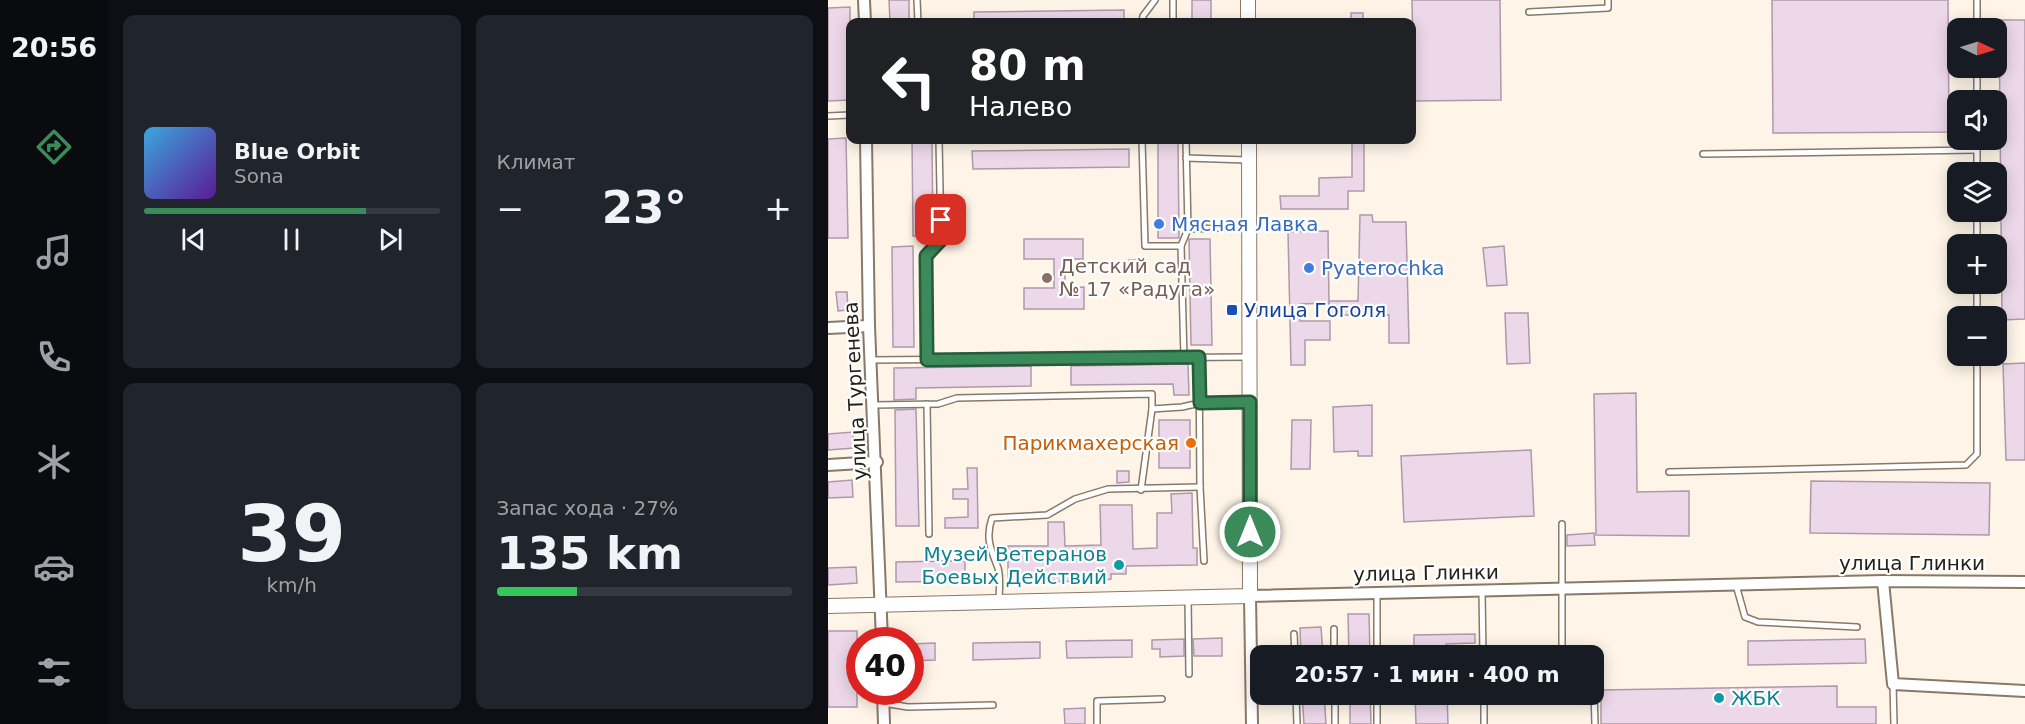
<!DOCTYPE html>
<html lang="ru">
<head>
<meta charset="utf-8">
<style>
	body { margin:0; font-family:"DejaVu Sans",sans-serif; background:#20242c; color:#f1f3f6; height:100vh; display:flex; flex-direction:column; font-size:22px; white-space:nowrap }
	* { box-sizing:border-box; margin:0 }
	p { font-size:20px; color:#9ea1a6 }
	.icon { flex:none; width:33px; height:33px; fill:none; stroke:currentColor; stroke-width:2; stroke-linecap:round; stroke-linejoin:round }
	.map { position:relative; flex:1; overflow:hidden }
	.drawer { display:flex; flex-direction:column; gap:15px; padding:15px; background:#0d0f14; width:720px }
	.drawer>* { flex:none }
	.banner { position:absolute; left:18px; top:18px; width:570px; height:126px; border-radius:12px; box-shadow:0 3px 15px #0003; background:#202124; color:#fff; overflow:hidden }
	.needle { width:39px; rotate:94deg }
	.buttons { position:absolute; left:1119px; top:18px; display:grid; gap:12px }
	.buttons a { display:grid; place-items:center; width:60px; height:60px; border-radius:12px; background:#171b24; box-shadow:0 3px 15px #0003; font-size:30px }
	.speed { position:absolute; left:18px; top:627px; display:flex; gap:12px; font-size:30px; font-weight:700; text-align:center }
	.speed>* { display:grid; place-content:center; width:78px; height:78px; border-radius:50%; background:#171b24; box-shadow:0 3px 15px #0003; line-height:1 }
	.speed .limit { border:9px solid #d22; background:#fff; color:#111 }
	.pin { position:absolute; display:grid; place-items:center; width:51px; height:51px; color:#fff; margin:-26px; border-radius:12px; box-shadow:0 3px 9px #0006 }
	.me { position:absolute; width:66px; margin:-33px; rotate:0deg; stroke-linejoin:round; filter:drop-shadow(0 0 4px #0008) }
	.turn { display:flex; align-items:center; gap:21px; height:126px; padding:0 24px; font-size:27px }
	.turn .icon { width:78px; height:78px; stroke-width:2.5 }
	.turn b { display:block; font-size:42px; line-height:51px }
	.big { font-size:45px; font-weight:700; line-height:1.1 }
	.drawer .card { flex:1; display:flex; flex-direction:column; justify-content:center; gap:9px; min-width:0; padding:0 21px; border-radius:12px; background:#20242c }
	.drawer .dial { align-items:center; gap:0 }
	.dial b { font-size:78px; line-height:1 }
	.song { display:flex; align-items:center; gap:18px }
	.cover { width:72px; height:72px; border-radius:9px; background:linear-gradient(135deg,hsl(200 70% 55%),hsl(270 70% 35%)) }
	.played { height:6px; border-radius:3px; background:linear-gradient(90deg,#3a8a5a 75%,#363941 75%) }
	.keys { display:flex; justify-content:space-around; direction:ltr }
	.heat { display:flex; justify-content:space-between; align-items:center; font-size:33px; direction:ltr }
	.charge { height:9px; border-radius:4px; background:linear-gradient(90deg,#34c759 27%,#363941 0) }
	.drawer .tiles { flex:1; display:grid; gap:15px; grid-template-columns:repeat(2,1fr) }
	.trip { position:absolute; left:422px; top:645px; width:354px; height:60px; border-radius:12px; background:#171b24; box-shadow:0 3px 15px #0003; font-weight:700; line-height:60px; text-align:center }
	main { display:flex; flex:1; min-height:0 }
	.tabs { display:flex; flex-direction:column; width:108px; justify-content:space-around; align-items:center; background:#090b0e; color:#9ea1a6 }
	.tabs .icon { width:42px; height:42px }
	.tabs .selected { color:#3a8a5a }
	.tabs b { font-size:27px; color:#f1f3f6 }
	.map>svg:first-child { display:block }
</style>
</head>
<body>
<main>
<nav class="tabs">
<b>20:56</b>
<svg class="icon selected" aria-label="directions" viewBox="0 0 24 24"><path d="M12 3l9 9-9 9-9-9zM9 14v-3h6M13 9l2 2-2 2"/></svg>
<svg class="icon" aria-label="music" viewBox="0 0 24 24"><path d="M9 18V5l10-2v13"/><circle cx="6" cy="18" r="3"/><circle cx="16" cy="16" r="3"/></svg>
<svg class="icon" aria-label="phone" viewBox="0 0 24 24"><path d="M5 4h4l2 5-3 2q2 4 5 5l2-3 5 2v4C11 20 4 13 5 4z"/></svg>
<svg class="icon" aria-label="climate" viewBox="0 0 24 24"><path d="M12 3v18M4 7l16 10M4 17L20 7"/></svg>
<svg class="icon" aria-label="car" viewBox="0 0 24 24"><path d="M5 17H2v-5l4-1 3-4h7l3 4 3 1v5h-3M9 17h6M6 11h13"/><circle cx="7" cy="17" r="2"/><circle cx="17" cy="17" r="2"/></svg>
<svg class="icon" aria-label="filters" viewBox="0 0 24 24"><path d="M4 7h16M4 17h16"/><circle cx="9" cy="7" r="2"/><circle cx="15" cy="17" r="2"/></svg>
</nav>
<section class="drawer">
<div class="tiles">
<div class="card">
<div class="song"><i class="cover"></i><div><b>Blue Orbit</b><p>Sona</p></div></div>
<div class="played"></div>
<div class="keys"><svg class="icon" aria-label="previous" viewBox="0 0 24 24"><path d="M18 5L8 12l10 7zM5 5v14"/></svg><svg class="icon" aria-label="pause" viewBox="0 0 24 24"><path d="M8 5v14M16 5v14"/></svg><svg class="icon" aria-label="next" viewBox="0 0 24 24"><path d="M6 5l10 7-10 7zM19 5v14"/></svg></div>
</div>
<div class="card"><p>Климат</p>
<div class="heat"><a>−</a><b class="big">23°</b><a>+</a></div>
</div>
<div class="card dial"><b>39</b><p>km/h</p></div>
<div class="card"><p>Запас хода · 27%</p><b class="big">135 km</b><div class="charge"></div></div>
</div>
</section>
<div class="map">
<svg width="1197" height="724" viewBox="0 0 1197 724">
	<rect width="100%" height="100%" fill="#fef5e8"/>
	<!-- building -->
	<g fill="#edd8e9" stroke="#ad99aa" stroke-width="1.5">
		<path d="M61 0H81V22H62Z"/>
		<rect x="364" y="0" width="19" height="22"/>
		<path d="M584 0H672L673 100 586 101Z"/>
		<path d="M944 0H1120L1121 132 945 133Z"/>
		<path d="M22 7V100L0 101V8Z"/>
		<path d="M296 10V22H146V12Z"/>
		<rect x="523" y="13" width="12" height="9"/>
		<path d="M1171 20H1197V319L1174 320Z"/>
		<path d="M18 138 20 238H0V139Z"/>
		<path d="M84 140H104L105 235 85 236Z"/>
		<path d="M330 140H350L351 238H330Z"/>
		<path d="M524 140H536V191H520V209H453L452 196H491V178L524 177Z"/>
		<path d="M301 149V167L145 169 144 151Z"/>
		<path d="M532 215H544L545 222H578L581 343H561V315H501V301H530Z"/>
		<path d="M500 231 501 303 472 304V321H502V340H477V365H463L460 232Z"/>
		<path d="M196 239H255V259H237V288L256 287V309H196V288H226V259H196Z"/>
		<path d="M361 239H382L384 345H363Z"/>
		<path d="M85 246 86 347H65L64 247Z"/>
		<path d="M676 246 679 285 659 286 655 248Z"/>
		<rect x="301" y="260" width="16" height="10"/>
		<path d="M8 292H19L20 310 10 311Z"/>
		<path d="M677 313H700L702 363 679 364Z"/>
		<path d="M1197 363V460H1178L1175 364Z"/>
		<path d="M360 364 361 395H346L345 384 243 385V366Z"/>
		<path d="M203 366V386L88 388V399L66 400V368Z"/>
		<path d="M808 393 809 492 861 491V536L768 535 766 394Z"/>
		<path d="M544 405V456H530V451L506 452 505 407Z"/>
		<path d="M88 409 91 526H68L67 410Z"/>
		<rect x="331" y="420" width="31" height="48"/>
		<path d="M464 420H483L482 469H463Z"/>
		<path d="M25 432 26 448 0 450V434Z"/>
		<path d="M703 450 706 516 576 522 573 456Z"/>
		<path d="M139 468H149L150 528H117V518L140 517V499H125V489H140Z"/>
		<path d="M289 471H301V482L289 483Z"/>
		<path d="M24 480 25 497 0 498V482Z"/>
		<path d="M983 481 1162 483 1161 535 982 533Z"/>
		<path d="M364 493 365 548H369V565L298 566V574H283V579L268 581 180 582V546H220V522H236L237 546 273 545 272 505H304L305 549 329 548V513H344L343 494Z"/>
		<path d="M766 533 767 545 739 546V535Z"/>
		<path d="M117 561H137V581L68 582V562Z"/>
		<path d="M28 567 29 583 0 585V568Z"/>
		<path d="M520 614H541L542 656H521Z"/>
		<path d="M493 627 495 656H473L472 628Z"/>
		<rect x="0" y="631" width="29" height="76"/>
		<path d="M647 634V643L618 644V656H586V635Z"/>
		<path d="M394 638V656H366L365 639Z"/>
		<path d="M356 639V656L332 657V649H324V640Z"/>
		<path d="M1037 639 1038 663 920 665V641Z"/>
		<path d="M304 640V657L239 658 238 641Z"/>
		<path d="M212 642V658L145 660V643Z"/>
		<path d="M107 643V660L82 661V644Z"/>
		<path d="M1009 686V707H1048V724H773V690Z"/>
		<path d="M474 694H496L498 724H476Z"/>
		<path d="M522 694H542L543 724H522Z"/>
		<path d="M587 694H619L620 724H588Z"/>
		<path d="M257 708V724H237L236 709Z"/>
	</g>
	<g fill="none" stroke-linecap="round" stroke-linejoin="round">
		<!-- service casing -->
		<g stroke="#887967" stroke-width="8">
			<g id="service">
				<path d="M89 0 90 22"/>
				<path d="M345 0V22"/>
				<path d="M1149 0V28"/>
				<path d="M701 12 780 8V0"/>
				<path d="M314 22 315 16 327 0"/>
				<path d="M1149 68V100"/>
				<path d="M0 116 22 115"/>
				<path d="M314 140 317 246H353"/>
				<path d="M358 140 360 229 421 227"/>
				<path d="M1149 140V172"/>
				<path d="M875 154 1149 150"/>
				<path d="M358 158 419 160"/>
				<path d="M1149 212V244"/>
				<path d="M1149 284V316"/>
				<path d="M371 357 372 487 376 561"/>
				<path d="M356 358 353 246 360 229"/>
				<path d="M43 360 420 357"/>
				<path d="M99 360 98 256 113 240 111 140"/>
				<path d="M99 404 101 534"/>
				<path d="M46 405 110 404 129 398 324 394V409L354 407 372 403 420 402"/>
				<path d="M841 472 1138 465 1149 454V356"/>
				<path d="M313 490 324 409"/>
				<path d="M734 524V651L756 652 760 656"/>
				<path d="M908 585 917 617 930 622 1029 627"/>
				<path d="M654 591 655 656"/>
				<path d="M549 594V656"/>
				<path d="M360 598 361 674"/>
				<path d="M171 602C171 592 173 578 170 568 163 550 157 538 164 518L219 515 247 499 280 489 372 487"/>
				<path d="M506 629V656"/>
				<path d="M466 634 467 656"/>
				<path d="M765 660 767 724"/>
				<path d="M1065 684 1066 724"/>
				<path d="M468 694 469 724"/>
				<path d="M507 694V724"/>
				<path d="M549 694V724"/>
				<path d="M656 694V724"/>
				<path d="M55 703 80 707 165 705"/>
				<path d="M269 724V701L334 699"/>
			</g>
		</g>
		<!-- minor casing -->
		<g stroke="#887967" stroke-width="14">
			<g id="minor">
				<path d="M36 0 37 22"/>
				<path d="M38 140 41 326 54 640"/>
				<path d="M0 328 41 326"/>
				<path d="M0 465 49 462"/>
				<path d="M1055 581 1065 684 1197 691"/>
				<path d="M55 692 56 724"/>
				<path d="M424 724 422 596 1055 581 1197 582"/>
			</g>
		</g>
		<!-- tertiary casing -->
		<g stroke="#887967" stroke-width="16">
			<g id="tertiary">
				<path d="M420 0V22"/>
				<path d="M0 606 422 596 421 140"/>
			</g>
		</g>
		<!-- service -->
		<use href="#service" stroke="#fff" stroke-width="5"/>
		<!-- minor -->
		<use href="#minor" stroke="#fff" stroke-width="10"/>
		<!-- tertiary -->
		<use href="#tertiary" stroke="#fff" stroke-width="14"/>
	</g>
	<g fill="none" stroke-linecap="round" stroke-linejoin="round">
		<!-- route casing -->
		<g stroke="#265a3a" stroke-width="15">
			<path id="route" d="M113 220V240L98 256 99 360 371 357 372 403 422 402V532"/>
		</g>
		<!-- route -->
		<use href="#route" stroke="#3a8a5a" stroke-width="10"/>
	</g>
	<!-- markers -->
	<g fill="#3f7fe0" stroke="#fff" stroke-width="2">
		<circle cx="331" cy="224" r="6"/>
		<circle cx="481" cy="268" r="6"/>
	</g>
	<circle fill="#8d6e63" stroke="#fff" stroke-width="2" cx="219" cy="278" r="6"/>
	<rect fill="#1a4fb4" stroke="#fff" stroke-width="2" x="398" y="304" width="12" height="12" rx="3"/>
	<circle fill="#e8710a" stroke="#fff" stroke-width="2" cx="363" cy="443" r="6"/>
	<g fill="#0f9aa8" stroke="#fff" stroke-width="2">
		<circle cx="291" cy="565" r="6"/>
		<circle cx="891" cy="698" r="6"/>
	</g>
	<g text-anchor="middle" stroke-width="4.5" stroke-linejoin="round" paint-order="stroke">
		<!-- shop labels -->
		<g font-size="20" fill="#366cbe" stroke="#fff" text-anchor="start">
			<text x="343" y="231">Мясная Лавка</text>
			<text x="493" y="275">Pyaterochka</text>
		</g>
		<!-- education labels -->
		<g font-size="20" fill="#785e54" stroke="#fff" text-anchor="start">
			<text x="231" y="273">Детский сад<tspan x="231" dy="23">№ 17 «Радуга»</tspan></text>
		</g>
		<!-- transit labels -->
		<g font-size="20" fill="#164399" stroke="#fff" text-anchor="start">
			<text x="416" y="317">Улица Гоголя</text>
		</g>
		<!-- street labels -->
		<g font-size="20" fill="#27211a" stroke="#fff">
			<text transform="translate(27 391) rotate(-93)" y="7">улица Тургенева</text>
			<text x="1084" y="570">улица Глинки</text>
			<text transform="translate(598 573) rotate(-1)" y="7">улица Глинки</text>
		</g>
		<!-- food labels -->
		<g font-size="20" fill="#c56008" stroke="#fff" text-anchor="end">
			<text x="351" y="450">Парикмахерская</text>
		</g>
		<!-- culture labels -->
		<g font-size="20" fill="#0d838f" stroke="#fff" text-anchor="end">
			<text x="279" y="561">Музей Ветеранов<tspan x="279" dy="23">Боевых Действий</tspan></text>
			<text x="903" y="705" text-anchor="start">ЖБК</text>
		</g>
	</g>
</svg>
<div class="buttons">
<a><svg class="needle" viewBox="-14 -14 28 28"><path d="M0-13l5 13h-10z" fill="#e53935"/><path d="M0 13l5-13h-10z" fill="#9ea1a6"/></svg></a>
<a><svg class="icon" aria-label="sound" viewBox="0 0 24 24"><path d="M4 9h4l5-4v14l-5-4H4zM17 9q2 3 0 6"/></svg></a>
<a><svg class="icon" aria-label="layers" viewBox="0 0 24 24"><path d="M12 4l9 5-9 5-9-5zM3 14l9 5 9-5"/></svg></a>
<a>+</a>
<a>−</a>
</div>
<div class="speed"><div class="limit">40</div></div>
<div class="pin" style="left:113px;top:220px;background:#d93025"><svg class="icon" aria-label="arrive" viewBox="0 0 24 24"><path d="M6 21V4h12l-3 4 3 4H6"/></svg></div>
<svg class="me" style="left:422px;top:532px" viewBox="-20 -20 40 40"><circle r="17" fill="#3a8a5a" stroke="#fff" stroke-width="3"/><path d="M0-11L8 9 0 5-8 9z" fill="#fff"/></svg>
<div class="trip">20:57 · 1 мин · 400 m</div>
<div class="banner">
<div class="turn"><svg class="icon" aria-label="left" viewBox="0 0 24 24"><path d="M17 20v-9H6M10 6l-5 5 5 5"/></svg><div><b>80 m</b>Налево</div></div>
</div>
</div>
</main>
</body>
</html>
